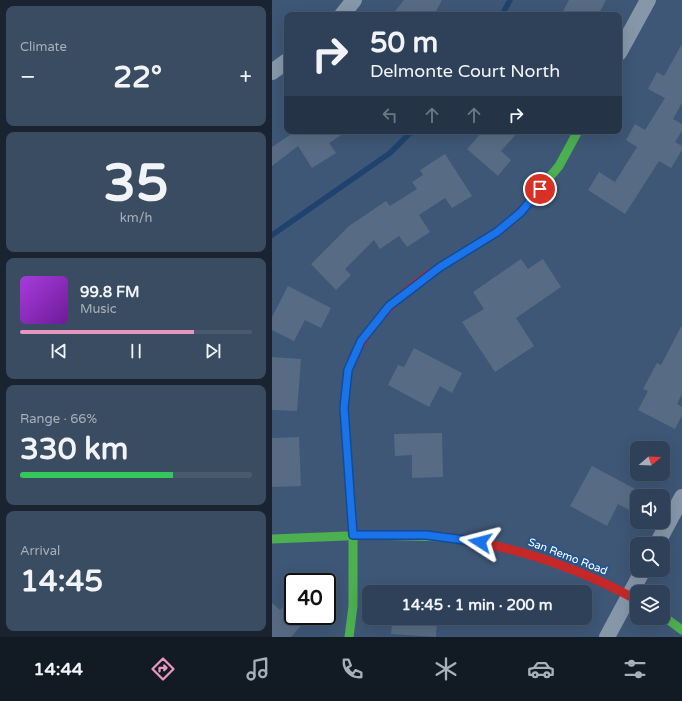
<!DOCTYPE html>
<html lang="en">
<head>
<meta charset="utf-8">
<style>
	body { margin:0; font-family:"Varela Round",sans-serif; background:#3a4c61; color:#f1f3f6; height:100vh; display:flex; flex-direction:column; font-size:15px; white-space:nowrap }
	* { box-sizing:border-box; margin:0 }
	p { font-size:13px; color:#a7afba }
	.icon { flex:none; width:22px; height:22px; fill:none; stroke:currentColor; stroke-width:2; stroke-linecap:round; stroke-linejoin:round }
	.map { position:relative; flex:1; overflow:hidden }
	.drawer { display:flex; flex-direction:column; gap:6px; padding:6px; background:#192430; width:272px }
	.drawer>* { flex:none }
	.hud { position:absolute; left:12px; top:12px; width:338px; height:122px; border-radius:8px; box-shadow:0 4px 16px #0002,0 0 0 1px #495a6e; background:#2e4158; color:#f1f3f6; overflow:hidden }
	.needle { width:26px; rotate:71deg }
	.buttons { position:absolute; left:358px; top:441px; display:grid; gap:8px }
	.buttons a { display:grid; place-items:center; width:40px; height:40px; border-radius:8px; background:#2e4158; box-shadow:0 4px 16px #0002,0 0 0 1px #495a6e; font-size:20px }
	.speed { position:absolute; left:12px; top:573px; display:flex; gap:8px; font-size:20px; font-weight:700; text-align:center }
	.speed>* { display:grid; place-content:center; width:52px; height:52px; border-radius:50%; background:#2e4158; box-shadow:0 4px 16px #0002,0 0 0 1px #495a6e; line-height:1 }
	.speed .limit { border:2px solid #111; border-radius:6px; background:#fff; color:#111 }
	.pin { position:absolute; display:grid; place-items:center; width:34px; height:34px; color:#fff; margin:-17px; border:2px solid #fff; border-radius:50%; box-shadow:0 1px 4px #0007 }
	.me { position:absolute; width:44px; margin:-22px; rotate:279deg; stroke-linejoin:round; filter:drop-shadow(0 0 3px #0008) }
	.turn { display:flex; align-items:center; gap:14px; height:84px; padding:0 20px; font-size:18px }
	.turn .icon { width:52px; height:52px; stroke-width:2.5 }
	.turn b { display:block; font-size:28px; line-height:34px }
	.lanes { display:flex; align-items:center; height:38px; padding:0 20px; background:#0003; justify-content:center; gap:20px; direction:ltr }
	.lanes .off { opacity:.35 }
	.big { font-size:30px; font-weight:800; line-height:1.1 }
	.drawer .widget { flex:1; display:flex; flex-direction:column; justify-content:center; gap:6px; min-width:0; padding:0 14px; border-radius:8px; background:#3a4c61 }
	.drawer .dial { align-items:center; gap:0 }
	.dial b { font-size:52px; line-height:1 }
	.song { display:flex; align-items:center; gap:12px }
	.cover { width:48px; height:48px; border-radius:6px; background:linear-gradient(135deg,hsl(280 70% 55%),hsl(280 70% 35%)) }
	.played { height:4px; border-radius:2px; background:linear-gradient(90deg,#e797bd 75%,#495a6e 75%) }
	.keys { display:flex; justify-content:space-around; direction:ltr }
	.heat { display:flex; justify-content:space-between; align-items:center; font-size:22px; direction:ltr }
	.charge { height:6px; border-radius:3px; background:linear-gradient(90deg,#34c759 66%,#495a6e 0) }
	.trip { position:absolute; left:90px; top:585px; width:230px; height:40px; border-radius:8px; background:#2e4158; box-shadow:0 4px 16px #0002,0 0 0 1px #495a6e; font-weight:800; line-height:40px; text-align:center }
	.tab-bar { display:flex; height:64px; justify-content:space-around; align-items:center; background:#121a23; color:#a7afba }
	.tab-bar .icon { width:28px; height:28px }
	.tab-bar .selected { color:#e797bd }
	.tab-bar b { font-size:18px; color:#f1f3f6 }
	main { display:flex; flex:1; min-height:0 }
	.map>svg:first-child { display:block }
</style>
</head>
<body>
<main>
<section class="drawer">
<div class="widget"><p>Climate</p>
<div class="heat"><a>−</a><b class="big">22°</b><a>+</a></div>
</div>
<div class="widget dial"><b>35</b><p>km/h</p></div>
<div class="widget">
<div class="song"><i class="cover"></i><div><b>99.8 FM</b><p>Music</p></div></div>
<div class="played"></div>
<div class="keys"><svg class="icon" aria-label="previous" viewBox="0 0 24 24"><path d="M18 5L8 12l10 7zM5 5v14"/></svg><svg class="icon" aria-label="pause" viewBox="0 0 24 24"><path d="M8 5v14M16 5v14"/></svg><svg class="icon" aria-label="next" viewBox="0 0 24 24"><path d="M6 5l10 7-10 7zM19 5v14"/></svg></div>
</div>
<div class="widget"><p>Range · 66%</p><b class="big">330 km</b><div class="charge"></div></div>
<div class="widget"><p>Arrival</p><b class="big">14:45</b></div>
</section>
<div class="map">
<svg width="410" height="637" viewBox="0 0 410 637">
	<rect width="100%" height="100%" fill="#3e5776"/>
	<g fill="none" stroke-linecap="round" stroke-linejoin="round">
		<!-- stream -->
		<g stroke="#1f426e" stroke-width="5.5">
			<path d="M230 15 238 0"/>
			<path d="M0 235 118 153 140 131"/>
		</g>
	</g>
	<!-- building -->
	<g fill="#576c84">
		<path d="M132 0H170L162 15H120Z"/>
		<path d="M297 0H334L326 15H289Z"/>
		<path d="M410 44V103L401 119 410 124V131L403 142 410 146V150L399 168 387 161 353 214 316 190 327 172 343 182 365 147 354 140 363 124 373 130 393 98 376 89 385 72 392 76Z"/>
		<path d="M15 131H75L57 143 64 153 40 168 26 146 0 166V147L18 135Z"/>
		<path d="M211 131H247L229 151 239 160 226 176 195 149Z"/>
		<path d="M173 154 200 196 180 208 173 198 147 215 158 232 135 247 127 236 108 249 102 240 73 269 79 275 64 290 39 264 77 226 114 201 118 206 145 189 140 182 151 175 148 170Z"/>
		<path d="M249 259 256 269 271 259 289 287 244 318 262 346 223 372 190 322 212 309 201 292Z"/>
		<path d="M16 286 59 308 49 328 33 320 22 341 0 330V317Z"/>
		<path d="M410 325V394L405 404 410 407V415L403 429 366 410 376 391 371 389 385 363 389 365Z"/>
		<path d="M142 348 190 373 180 393 168 386 157 407 116 385 126 365 132 367Z"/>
		<path d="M0 357 29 359 25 411 0 410Z"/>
		<path d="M170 433 171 477 140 478V455L123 456 122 434Z"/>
		<path d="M27 437 29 486 0 487V438Z"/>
		<path d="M320 466 369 492 365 496 359 511 346 504 335 526 298 506Z"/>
		<path d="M21 595V616H38L19 637H0V603L8 610Z"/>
		<path d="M121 618H165L164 637 119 634Z"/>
	</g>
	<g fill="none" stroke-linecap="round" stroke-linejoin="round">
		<!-- street -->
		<g stroke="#8597a9" stroke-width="16">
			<path d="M70 15 82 0"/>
			<path d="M347 53 376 0"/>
			<path d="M0 72 15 61"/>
			<path d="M385 544 410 497"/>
			<path d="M335 637 371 570"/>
		</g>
		<!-- fast -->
		<g stroke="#4caf50" stroke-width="9">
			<path d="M255 204 287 166 306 131"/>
			<path d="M0 539 99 535 174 537"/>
			<path d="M391 616 410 630"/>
			<path d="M77 637 81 606V535L72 408 76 370 79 362"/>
		</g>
		<!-- jam -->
		<g stroke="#c62828" stroke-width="9">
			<path d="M79 362C98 322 131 289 169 266 199 247 233 232 255 204"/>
			<path d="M174 537C243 546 305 567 365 600"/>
		</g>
	</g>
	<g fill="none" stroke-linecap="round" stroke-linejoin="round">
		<!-- route casing -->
		<g stroke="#114b97" stroke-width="10">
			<path id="route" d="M208 542 154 535H81L72 408 76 370 89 341 117 306 168 267 225 232 249 212 268 189"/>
		</g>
		<!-- route -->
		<use href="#route" stroke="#1a73e8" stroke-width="7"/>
	</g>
	<g text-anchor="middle" stroke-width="4" stroke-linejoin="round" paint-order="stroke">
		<!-- street labels -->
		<g font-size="11" fill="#fff" stroke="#27558d">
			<text transform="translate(296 556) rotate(21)" y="4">San Remo Road</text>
		</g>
	</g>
</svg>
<div class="buttons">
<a><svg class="needle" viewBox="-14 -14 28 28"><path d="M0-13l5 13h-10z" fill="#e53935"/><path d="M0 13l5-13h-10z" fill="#a7afba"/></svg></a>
<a><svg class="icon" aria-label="sound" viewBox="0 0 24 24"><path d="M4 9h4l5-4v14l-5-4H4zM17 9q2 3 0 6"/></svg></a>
<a><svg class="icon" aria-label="search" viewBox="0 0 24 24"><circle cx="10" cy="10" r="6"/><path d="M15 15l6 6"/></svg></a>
<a><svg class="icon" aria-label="layers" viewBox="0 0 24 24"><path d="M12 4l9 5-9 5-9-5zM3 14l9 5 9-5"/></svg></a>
</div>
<div class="speed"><div class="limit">40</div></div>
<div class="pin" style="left:268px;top:189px;background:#d93025"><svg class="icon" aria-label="arrive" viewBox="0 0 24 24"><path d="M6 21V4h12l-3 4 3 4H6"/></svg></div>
<svg class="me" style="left:208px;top:542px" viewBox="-20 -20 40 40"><path d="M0-17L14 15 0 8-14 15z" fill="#1a73e8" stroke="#fff" stroke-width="4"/></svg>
<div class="trip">14:45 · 1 min · 200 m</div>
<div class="hud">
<div class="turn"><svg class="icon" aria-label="right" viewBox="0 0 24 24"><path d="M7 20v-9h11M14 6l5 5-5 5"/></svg><div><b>50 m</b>Delmonte Court North</div></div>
<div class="lanes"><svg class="icon off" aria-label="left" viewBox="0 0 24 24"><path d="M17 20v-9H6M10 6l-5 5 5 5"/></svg><svg class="icon off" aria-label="ahead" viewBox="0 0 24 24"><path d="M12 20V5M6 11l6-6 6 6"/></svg><svg class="icon off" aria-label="ahead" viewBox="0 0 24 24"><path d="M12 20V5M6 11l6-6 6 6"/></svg><svg class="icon" aria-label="right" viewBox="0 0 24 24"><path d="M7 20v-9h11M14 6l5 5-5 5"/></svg></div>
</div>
</div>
</main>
<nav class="tab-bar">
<b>14:44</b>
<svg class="icon selected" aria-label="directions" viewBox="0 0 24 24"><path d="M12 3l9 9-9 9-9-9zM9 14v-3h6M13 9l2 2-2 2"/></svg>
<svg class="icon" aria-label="music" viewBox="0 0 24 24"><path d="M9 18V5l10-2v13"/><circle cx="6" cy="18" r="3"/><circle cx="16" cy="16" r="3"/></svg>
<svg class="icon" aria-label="phone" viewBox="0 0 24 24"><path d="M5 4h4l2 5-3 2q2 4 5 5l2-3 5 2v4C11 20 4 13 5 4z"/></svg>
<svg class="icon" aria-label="climate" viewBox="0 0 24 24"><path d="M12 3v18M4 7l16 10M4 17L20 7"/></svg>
<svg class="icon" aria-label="car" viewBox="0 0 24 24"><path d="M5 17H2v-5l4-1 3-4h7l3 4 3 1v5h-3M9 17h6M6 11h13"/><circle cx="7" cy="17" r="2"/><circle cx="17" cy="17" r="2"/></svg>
<svg class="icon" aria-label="filters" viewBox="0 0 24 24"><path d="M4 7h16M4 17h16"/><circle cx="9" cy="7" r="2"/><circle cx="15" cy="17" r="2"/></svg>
</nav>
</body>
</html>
